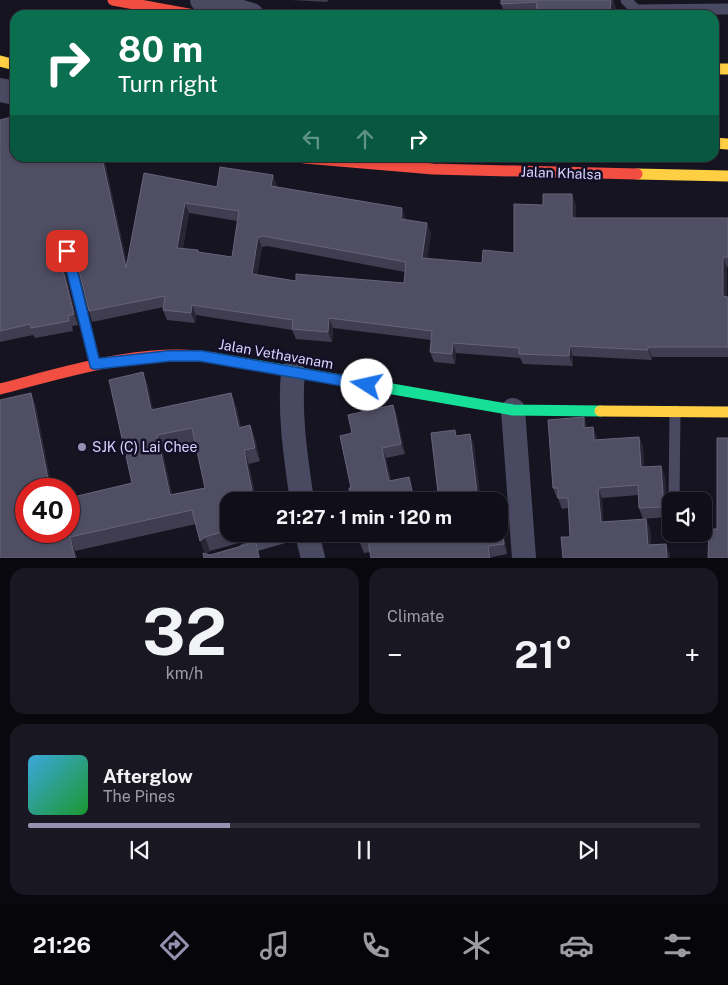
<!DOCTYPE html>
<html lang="en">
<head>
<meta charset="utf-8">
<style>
	body { margin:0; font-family:"Public Sans",sans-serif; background:#191822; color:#f1f3f6; height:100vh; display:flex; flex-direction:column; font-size:19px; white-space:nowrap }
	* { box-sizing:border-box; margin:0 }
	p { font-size:16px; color:#9c9ca2 }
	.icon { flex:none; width:28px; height:28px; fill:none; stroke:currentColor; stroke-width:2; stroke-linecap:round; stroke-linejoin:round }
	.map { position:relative; height:558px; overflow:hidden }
	.details { display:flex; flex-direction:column; gap:10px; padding:10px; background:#09080e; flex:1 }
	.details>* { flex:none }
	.banner { position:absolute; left:10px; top:10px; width:709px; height:152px; border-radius:15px; box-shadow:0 1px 4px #0004,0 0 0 1px #302f38; background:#0b6e4f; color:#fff; overflow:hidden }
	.fabs { position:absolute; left:662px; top:492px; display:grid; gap:10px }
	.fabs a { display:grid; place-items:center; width:50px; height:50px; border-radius:10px; background:#100f19; box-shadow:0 1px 4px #0004,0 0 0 1px #302f38; font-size:25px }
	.speed { position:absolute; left:15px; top:478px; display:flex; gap:10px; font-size:25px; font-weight:700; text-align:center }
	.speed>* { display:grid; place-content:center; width:65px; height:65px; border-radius:50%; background:#100f19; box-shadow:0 1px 4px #0004,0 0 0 1px #302f38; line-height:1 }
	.speed .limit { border:8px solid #d22; background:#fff; color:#111 }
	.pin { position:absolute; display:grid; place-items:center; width:42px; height:42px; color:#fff; margin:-21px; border-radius:10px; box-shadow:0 2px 8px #0006 }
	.me { position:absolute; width:55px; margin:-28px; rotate:280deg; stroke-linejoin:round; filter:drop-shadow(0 0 4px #0008) }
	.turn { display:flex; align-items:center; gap:18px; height:105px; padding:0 25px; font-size:22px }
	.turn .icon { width:65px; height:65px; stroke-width:2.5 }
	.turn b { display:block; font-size:35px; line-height:42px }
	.lanes { display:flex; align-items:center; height:48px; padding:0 25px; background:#0003; justify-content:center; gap:25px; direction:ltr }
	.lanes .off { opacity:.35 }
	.big { font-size:38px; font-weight:700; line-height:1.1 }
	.details .card { flex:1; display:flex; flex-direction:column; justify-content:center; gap:8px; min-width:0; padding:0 18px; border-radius:15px; background:#191822 }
	.details .dial { align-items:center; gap:0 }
	.dial b { font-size:65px; line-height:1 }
	.song { display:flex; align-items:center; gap:15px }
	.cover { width:60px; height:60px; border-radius:8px; background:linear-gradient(135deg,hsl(200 70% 55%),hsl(130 70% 35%)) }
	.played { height:5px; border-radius:2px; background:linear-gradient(90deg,#9591b1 30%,#302f38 30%) }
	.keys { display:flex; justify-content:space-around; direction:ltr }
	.heat { display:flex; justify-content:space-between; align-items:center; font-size:28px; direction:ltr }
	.details .tiles { flex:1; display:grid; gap:10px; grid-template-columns:1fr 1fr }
	.card:last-child { grid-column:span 2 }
	.trip { position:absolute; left:220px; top:492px; width:288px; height:50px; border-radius:15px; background:#100f19; box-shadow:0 1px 4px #0004,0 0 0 1px #302f38; font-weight:700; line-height:50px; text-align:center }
	.dock { display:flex; height:80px; justify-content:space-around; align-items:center; background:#06060a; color:#9c9ca2 }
	.dock .icon { width:35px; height:35px }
	.dock .current { color:#9591b1 }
	.dock b { font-size:22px; color:#f1f3f6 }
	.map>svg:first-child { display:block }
</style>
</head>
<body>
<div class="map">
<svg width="728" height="558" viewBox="0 0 728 558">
	<rect width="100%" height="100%" fill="#161421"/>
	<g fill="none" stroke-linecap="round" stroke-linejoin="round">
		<!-- lane -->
		<g stroke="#4a4962" stroke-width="11">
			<path d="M626 0 636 10 728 9"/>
			<path d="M67 251 95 364"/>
			<path d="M674 501 675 411"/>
			<path d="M244 549 297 534"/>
		</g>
		<!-- street -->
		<g stroke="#4a4962" stroke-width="24">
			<path d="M202 0 252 15"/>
			<path d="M0 90 15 93"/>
			<path d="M293 372C289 416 296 458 302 501"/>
			<path d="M513 410 524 558"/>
			<path d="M307 534 313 558"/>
		</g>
		<!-- fast -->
		<path stroke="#16e098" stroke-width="11" d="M214 358 513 410 600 411"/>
		<!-- slow -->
		<g stroke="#ffcf43" stroke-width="11">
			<path d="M0 61 15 65"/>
			<path d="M714 69H728"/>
			<path d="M714 143 728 144"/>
			<path d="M637 174 728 176"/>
			<path d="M600 411 728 412"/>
		</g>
		<!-- jam -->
		<g stroke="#f24e42" stroke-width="11">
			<path d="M113 0 194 15"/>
			<path d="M304 158 433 169 637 174"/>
			<path d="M0 389C66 372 146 346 214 358"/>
		</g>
	</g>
	<!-- wall -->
	<g fill="#403d50" fill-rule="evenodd">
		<path d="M291 0H328L327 2Z"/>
		<path d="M501 0H613L616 9V15H505L501 4Z"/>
		<path d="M0 120 15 158H104L127 264 144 173 217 187 273 175 276 187 406 219V220L431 233 427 259 482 263 514 253 543 205H576V218H728V267H727V297H728V357H652V360L573 356V366L523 364 520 358 456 353 455 364 434 362 430 352 431 340 333 328 332 342 296 339 292 330 196 315 195 323 167 320 163 310 164 307 92 322 89 311 72 245 66 244 61 246 60 252 78 325 72 326 73 331 35 338 33 335 0 342ZM189 213 237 221 232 257 199 252 183 248ZM267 246 405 272 404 283 296 281 257 275 262 247Z"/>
		<path d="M143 372 148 386 153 410 231 393 236 406 241 427 250 425 255 439 260 461 249 464 229 501V534H257H256L257 538 210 551 206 554 210 555 256 542 260 558H204L205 554 196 524 75 551 77 558H0L31 393 36 407 52 489H26V531L132 483ZM195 442 205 488 172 494 162 449Z"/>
		<path d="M393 405 397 416 405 454 386 458 391 480 412 487 351 488 352 433Z"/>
		<path d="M584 417 587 428 593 427 597 440 639 437 643 447 644 467 661 466 665 476 667 517 643 519 639 508V495L602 498 603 522 646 519 650 529 651 545 670 554V558H563L570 537 568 508 562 509 558 498H557L553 488Z"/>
		<path d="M499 513 502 521 507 554 492 557 370 552 364 553 360 543 358 534 423 536 499 534Z"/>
	</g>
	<!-- shaded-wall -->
	<g fill="#282635">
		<path d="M611 0H613L616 9V15H610Z"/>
		<path d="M102 158H104L130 278 126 268Z"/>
		<path d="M273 175 277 186 275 196 271 186Z"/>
		<path d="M572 194 576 205V229L572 218Z"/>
		<path d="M185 203 189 213 181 258 177 248Z"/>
		<path d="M402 208 406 219 404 229 401 219Z"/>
		<path d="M427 223 431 233 426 269 422 258Z"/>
		<path d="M58 236 61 246 60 252 78 325 74 314 56 242Z"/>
		<path d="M258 237 262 247 256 285 252 274Z"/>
		<path d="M723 257 727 267V307L723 296Z"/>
		<path d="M192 305 196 315 195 323 191 313Z"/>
		<path d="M329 318 333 328 332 342 328 332Z"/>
		<path d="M453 343 456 353 455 364 452 354Z"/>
		<path d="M570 346 573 356V366L569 356Z"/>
		<path d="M648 347 652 357V360L648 350Z"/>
		<path d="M143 372 148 386 156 424 151 410Z"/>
		<path d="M31 393 36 407 52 489H50Z"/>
		<path d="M231 393 236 406 244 441 239 428Z"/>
		<path d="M393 405 397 416 405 454 401 444Z"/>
		<path d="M584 417 587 428H584Z"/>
		<path d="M250 425 255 439 260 461 255 448Z"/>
		<path d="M593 427 597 437 598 450 594 440Z"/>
		<path d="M470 434 474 444 481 501H478Z"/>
		<path d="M157 435 162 449 175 508 170 495Z"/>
		<path d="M639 437 643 447 645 478 641 467Z"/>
		<path d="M382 448 386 458 393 491 389 481Z"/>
		<path d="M244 450 249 464 257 501H254Z"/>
		<path d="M661 466 665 476 667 517 664 507Z"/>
		<path d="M409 477 412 487 415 501H414Z"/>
		<path d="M598 488 602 498 604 532 601 522Z"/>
		<path d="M499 513 502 521 507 554 504 544Z"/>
		<path d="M646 519 650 529 652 555 648 545Z"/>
		<path d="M70 537 75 551 77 558H75Z"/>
		<path d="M205 537 210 551 205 555 200 541Z"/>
		<path d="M256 542 259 552 260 558H259Z"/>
		<path d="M666 544 670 554V558H667Z"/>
		<path d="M488 546 492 558H490Z"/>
	</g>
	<!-- building -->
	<g fill="#504e63" stroke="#66637b" fill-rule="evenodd">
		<path d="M501 0H611L610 15H536L537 2 501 4Z"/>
		<path d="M15 116V158H102L126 268 144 173 217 187 220 167 273 175 271 186 402 208 401 219 427 223 422 258 482 263 483 250 514 253V204L543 205V194H572V218H728V257H723V296L728 297V347H648V350L570 346 569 356 519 354V348L453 343 452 354 430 352 432 331 329 318 328 332 292 329 293 320 192 305 191 313 163 310 165 296 89 311 71 239 68 235 62 233 58 236 56 242 74 314 68 316 69 321 31 328 30 324 0 331V120ZM185 203 239 211 232 257 198 252V250L177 248ZM263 236 406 262 404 283 296 274V281L252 274 258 237Z"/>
		<path d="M143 372 151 410 231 393 239 428 250 425 255 448 244 450 254 501H229V530L205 537 200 541 192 510 70 537 75 558H0V400L31 393 50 489H26V531H69V498L132 483 109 380ZM192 428 205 488 170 495 157 435Z"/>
		<path d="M393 405 401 444 382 448 389 481 409 477 414 501H351L349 488H351L340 436 352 433 348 415Z"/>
		<path d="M584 417V428L593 427 594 440 639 437 641 467 661 466 664 507 639 508 638 485 598 488 601 522 646 519 648 545 666 544 667 558H563L561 537H570L568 498H558V488H553L548 420Z"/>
		<path d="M455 430 456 436 470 434 478 501H439L431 433Z"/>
		<path d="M717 438H728V558H708L709 529H717Z"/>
		<path d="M499 514 504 544 488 546 490 558H371L368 542 360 543 358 534H421V536L435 534H499Z"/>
		<path d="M256 542 259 558H204L203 553 210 555Z"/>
	</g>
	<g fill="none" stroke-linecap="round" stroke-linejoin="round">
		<!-- route casing -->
		<g stroke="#114b97" stroke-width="12">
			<path id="route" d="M67 251 95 364 169 356H201L367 385"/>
		</g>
		<!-- route -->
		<use href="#route" stroke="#1a73e8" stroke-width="9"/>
	</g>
	<!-- markers -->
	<circle fill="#9591b1" stroke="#130f26" stroke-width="2" cx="82" cy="447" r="5"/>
	<g text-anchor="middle" stroke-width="5" stroke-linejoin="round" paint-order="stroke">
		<!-- street labels -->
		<g font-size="14" fill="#d9d4ff" stroke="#130f26">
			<text transform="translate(561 173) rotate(2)" y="5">Jalan Khalsa</text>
			<text transform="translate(276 354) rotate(10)" y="5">Jalan Vethavanam</text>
		</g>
		<!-- poi labels -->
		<g font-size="14" fill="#d9d4ff" stroke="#130f26" text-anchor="start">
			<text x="92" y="452">SJK (C) Lai Chee</text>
		</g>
	</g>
</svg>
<div class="fabs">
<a><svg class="icon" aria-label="sound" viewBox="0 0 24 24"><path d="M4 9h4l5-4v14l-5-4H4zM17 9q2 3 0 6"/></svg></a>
</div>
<div class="speed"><div class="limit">40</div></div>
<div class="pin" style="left:67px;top:251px;background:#d93025"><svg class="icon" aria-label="arrive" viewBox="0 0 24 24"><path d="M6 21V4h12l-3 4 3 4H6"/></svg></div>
<svg class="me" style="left:367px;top:385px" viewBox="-20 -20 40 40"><circle r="19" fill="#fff"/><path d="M0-13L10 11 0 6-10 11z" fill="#1a73e8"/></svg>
<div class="trip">21:27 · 1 min · 120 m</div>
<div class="banner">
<div class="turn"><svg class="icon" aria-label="right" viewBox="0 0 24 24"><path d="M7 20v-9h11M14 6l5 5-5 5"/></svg><div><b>80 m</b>Turn right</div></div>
<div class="lanes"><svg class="icon off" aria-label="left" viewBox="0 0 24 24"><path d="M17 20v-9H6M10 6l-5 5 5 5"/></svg><svg class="icon off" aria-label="ahead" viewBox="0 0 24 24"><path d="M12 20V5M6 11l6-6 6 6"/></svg><svg class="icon" aria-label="right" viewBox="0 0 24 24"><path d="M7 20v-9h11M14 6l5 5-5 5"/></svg></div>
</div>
</div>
<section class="details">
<div class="tiles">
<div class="card dial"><b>32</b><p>km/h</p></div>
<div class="card"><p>Climate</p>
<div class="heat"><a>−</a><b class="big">21°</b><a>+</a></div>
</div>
<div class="card">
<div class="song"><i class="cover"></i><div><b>Afterglow</b><p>The Pines</p></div></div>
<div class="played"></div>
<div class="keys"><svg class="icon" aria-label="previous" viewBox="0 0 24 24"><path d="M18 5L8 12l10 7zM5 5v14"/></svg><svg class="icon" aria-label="pause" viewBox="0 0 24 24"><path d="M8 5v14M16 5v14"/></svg><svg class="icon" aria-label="next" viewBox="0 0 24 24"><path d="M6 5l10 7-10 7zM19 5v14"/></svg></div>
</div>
</div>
</section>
<nav class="dock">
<b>21:26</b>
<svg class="icon current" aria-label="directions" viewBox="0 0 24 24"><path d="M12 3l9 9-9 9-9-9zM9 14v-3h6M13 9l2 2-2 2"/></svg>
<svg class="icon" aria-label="music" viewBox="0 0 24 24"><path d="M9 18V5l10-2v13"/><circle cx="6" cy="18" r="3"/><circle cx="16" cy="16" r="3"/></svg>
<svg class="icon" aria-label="phone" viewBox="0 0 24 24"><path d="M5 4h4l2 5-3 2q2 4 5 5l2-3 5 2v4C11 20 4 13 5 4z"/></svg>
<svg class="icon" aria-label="climate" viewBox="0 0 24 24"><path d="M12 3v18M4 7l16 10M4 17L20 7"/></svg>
<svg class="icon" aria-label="car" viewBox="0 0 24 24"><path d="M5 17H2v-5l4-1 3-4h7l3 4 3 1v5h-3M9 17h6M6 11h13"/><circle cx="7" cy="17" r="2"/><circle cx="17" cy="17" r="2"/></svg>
<svg class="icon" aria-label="filters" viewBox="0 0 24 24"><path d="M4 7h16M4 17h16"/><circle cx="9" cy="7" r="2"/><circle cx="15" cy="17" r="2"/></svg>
</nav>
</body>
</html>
